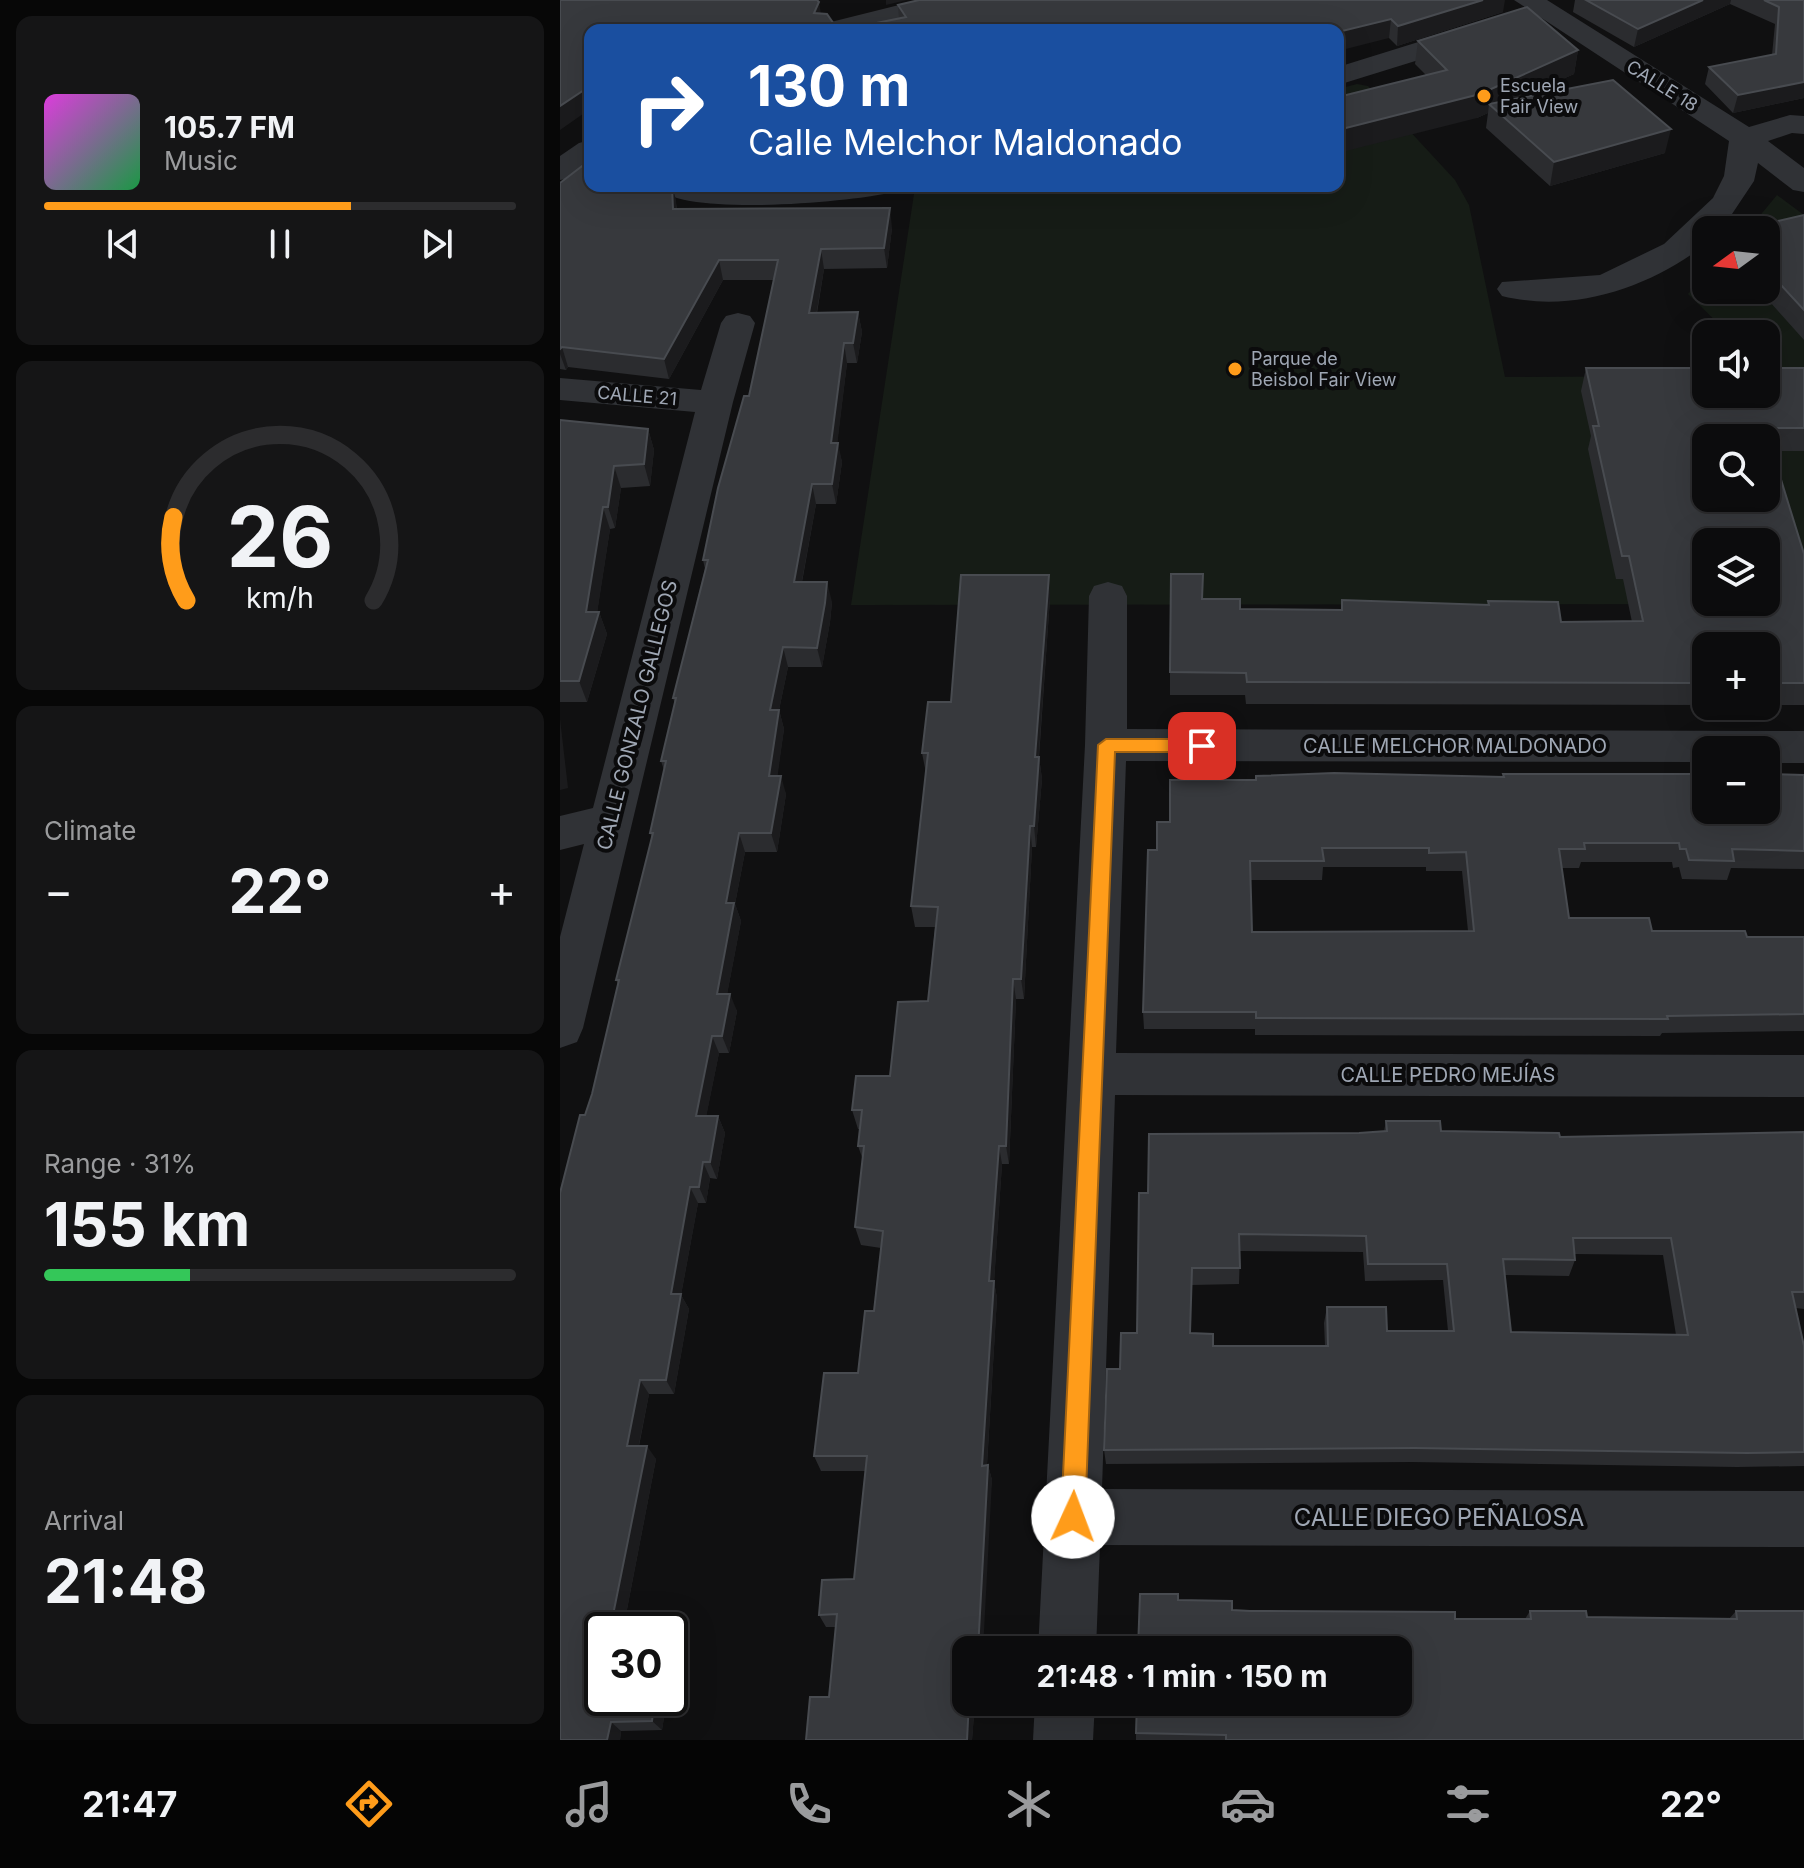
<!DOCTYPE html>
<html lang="en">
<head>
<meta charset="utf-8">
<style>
	body { margin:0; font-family:Inter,sans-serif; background:#151516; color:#f1f3f6; height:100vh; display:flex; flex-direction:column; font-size:30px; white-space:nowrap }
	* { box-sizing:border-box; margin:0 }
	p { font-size:26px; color:#9a9b9d }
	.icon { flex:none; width:44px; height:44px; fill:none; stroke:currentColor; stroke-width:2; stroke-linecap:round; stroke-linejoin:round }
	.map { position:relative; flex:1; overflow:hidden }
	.drawer { display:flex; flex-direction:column; gap:16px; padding:16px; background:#070707; width:560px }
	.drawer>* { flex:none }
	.guide { position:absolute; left:24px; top:24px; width:760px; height:168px; border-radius:16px; box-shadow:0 8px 32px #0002,0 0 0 2px #2c2c2e; background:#1a4fa0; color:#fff; overflow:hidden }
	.needle { width:52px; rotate:255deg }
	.buttons { position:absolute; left:1132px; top:216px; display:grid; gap:16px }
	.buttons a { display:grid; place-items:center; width:88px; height:88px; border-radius:16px; background:#0c0c0d; box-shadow:0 8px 32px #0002,0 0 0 2px #2c2c2e; font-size:40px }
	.speed { position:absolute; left:24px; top:1612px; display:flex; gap:16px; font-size:40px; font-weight:700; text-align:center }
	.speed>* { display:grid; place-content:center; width:104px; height:104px; border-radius:50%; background:#0c0c0d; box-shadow:0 8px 32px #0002,0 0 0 2px #2c2c2e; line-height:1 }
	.speed .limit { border:4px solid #111; border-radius:12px; background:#fff; color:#111 }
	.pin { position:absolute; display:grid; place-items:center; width:68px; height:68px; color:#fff; margin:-34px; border-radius:16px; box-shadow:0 4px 12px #0006 }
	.me { position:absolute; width:88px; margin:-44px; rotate:2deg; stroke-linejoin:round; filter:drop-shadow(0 0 6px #0008) }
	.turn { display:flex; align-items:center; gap:28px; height:168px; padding:0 32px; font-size:36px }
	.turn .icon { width:104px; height:104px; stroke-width:2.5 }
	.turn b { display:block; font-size:56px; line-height:68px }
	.big { font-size:60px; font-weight:700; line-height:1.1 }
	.drawer .tile { flex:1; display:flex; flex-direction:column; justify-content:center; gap:12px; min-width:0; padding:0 28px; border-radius:16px; background:#151516 }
	.drawer .dial { align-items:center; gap:0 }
	.dial svg { height:208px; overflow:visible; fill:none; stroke:#2c2c2e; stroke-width:7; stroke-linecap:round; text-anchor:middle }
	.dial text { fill:#f1f3f6; stroke:none }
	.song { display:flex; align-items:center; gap:24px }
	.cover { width:96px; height:96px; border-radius:12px; background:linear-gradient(135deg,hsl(300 70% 55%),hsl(140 70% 35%)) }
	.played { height:8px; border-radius:4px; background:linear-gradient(90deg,#ff9c1a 65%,#2c2c2e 65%) }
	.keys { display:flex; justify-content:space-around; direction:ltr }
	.heat { display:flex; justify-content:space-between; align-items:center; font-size:44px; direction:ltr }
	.charge { height:12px; border-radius:6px; background:linear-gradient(90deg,#34c759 31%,#2c2c2e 0) }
	.trip { position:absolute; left:392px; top:1636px; width:460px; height:80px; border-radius:16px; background:#0c0c0d; box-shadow:0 8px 32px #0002,0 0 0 2px #2c2c2e; font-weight:700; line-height:80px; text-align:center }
	.tabs { display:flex; height:128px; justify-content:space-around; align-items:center; background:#050505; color:#9a9b9d }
	.tabs .icon { width:56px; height:56px }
	.tabs .on { color:#ff9c1a }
	.tabs b { font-size:36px; color:#f1f3f6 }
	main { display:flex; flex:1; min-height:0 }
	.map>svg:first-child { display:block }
</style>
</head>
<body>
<main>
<section class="drawer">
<div class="tile">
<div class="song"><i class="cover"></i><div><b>105.7 FM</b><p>Music</p></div></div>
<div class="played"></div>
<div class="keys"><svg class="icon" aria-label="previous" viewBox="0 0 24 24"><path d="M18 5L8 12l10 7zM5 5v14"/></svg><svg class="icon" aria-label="pause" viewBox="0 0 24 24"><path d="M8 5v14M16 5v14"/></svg><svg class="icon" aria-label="next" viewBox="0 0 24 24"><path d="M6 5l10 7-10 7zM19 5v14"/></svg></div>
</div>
<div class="tile dial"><svg viewBox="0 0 100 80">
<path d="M14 69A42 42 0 1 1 86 69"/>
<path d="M14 69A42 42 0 0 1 9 37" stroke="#ff9c1a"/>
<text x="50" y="56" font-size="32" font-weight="700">26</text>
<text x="50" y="72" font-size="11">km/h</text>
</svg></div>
<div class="tile"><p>Climate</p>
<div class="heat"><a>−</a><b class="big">22°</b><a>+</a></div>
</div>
<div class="tile"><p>Range · 31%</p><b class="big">155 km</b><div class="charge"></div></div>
<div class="tile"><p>Arrival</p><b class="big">21:48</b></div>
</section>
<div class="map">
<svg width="1244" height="1740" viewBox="0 0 1244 1740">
	<rect width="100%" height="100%" fill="#101011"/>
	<!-- green -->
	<path fill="#161c16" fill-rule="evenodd" d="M797 84 808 86 895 180 909 205 945 377 1146 376V394H1206V334H1169L1128 294 1146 276V290H1206V230H1188L1217 195 1244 215V604L291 605 354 194 385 186H778V89ZM1146 438H1206V498H1146ZM1146 542H1206V602H1146Z"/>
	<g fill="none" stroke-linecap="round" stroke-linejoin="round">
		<!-- minor -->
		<g fill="#303236" fill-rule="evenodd">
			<path d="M359 0H406L402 6 307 30H259L263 24Z"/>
			<path d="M954 0H987L1189 127 1230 115 1244 116V134L1232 133 1208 141 1244 168V192L1233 190 1198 163 1194 181 1164 226 1160 230H1146V244C1090 287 1014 314 942 296L937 289 942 282 1040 275 1104 244 1153 198 1164 176 1169 141Z"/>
			<path d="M913 25 923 28 927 34 923 40 778 85V67Z"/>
			<path d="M30 140V163L11 178 0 180V156L19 143Z"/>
			<path d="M95 186H333L328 193C290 202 118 218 95 186Z"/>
			<path d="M178 313 190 316 195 323 173 402 23 1028 17 1042 0 1048V937L24 844 0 850V816L33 808 135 412 0 400V378L141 390 161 323 166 316Z"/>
			<path d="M548 582 562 586 567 596V729L1244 731V763H1206V750H1146V762L566 761 556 1053 1244 1055V1097L555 1095 542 1489 1244 1491V1547L540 1545 536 1650H478L525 745 529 596 534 586Z"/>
			<path d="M475 1702H535L533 1740H473Z"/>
		</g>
	</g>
	<!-- wall -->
	<g fill="#2b2c2f" fill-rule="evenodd">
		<path d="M1015 0H1244V98L1173 113 1145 84 1149 67 1212 55 1215 24 1170 4 1074 47 1013 12Z"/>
		<path d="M338 5 943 12 837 46 829 38 339 19Z"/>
		<path d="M858 41 1018 50 1014 74 960 98 1105 153 990 186 926 128 928 113 917 118 866 75 855 64Z"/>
		<path d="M0 183 30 186H113L117 209 332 228 327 268 264 269 257 313 298 312 302 332 297 363H287L277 443 282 462 276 504H256L242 582 272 602 270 622 262 667H228L219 710 224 729 217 776 226 794 217 852H185L175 904 181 921 167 994 177 1011 169 1053H159L146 1116H158L165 1133 157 1179 150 1178 146 1203H138L121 1295 129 1309 114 1394H89L79 1446 96 1459 63 1630 42 1698H107L102 1730 61 1731 60 1740H0L1 1193 32 1094 58 984 56 980 92 838 90 833 104 770 101 761 115 704 113 698 145 569 143 560 189 396 214 280H163L109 379 8 367 6 370 0 369Z"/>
		<path d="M1244 215V340L1202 293H1177L1178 290H1206V230Z"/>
		<path d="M1026 368H1244V451H1212L1244 554V705H1206V646H1146V705L686 704 685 695H610V672L642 599 680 609 781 610 782 600 928 605V601L1001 622H1072L1063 579H1056L1028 449 1031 436 1021 391Z"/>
		<path d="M0 420 88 429 94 450 90 486 61 488 55 528 50 529 37 612H39L47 634 27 702H0Z"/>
		<path d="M490 598 479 757 482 779 476 847H472L464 999H456L449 1164H442L434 1282 437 1298 427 1465H428L432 1480 406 1702H415L412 1740H246L269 1697 276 1627H266L259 1615 294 1579 305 1471H261L254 1456 298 1373 314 1311 321 1248 301 1245 295 1227 303 1160 298 1146 300 1129H298L292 1110 330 1076 368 1001 375 927H355L351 906 366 773 362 753 391 702Z"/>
		<path d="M943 774 1244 775V869L1171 868 1167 880 1122 879 1119 867 1113 868 1112 862H1021L1019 868H1002L1009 918 1092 931 1187 937H1244V1031L1102 1033 1100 1036 695 1035V1029H584L583 1012 597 850 610 822 695 780 943 777ZM763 867H866V871H902L908 931 692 932 690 880H762Z"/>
		<path d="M826 1121 881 1131 1000 1137 1244 1132V1309L1236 1308 1244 1346V1466L1177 1467 851 1462 546 1464 544 1450 560 1369 577 1333 588 1193 824 1131ZM680 1251 803 1252 805 1281 883 1280 888 1331H827L767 1307 764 1323 765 1346H653L630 1333 632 1285 679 1284ZM1015 1254 1103 1255 1116 1335 951 1332 945 1275 1009 1276 1015 1260Z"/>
		<path d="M618 1600 672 1610 690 1611 895 1619H965L970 1611 1027 1617 1169 1619 1176 1611 1244 1740H576V1733Z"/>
	</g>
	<!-- shaded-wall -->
	<g fill="#1b1b1d">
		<path d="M326 0H347L326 5Z"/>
		<path d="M923 0H945L943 12 837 46 838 26Z"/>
		<path d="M1143 0H1171L1170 4 1074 47 1078 29Z"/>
		<path d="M259 2 262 21 254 13Z"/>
		<path d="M831 19 829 38 778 51V32Z"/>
		<path d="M1018 50 1014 74 935 109 929 104 928 113 917 118 778 153V130Z"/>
		<path d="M1244 82V98L1173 113 1178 95Z"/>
		<path d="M30 86V109L0 130V106Z"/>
		<path d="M1111 129 1105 153 990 186 994 162Z"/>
		<path d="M112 186 116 200 118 229 113 209Z"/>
		<path d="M330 208 332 228 327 268 324 248Z"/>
		<path d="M261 249 264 269 253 333 249 313Z"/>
		<path d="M159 260 163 280 109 379 104 359Z"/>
		<path d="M298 312 302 332 297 363 293 343Z"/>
		<path d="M284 343 287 363 275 463 271 443Z"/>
		<path d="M2 347 8 367 6 370 0 354V349Z"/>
		<path d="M88 429 94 450 90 486 84 464Z"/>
		<path d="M278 443 282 462 276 504 272 484Z"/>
		<path d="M54 466 61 488 55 528 48 507Z"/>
		<path d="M252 484 256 504 238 602 234 582Z"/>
		<path d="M43 507 50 529 35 627 39 612 47 634 27 702 19 681 26 612Z"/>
		<path d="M489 575 490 598 477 779 475 757Z"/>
		<path d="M267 582 272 602 270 622 262 667 257 648Z"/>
		<path d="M223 647 228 667 219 710 224 729 215 795 209 776 210 710Z"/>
		<path d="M0 719 8 788 0 790Z"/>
		<path d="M479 757 482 779 476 847 474 826Z"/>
		<path d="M221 776 226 794 217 852 211 833Z"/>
		<path d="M470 826 472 847 464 999 461 979Z"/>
		<path d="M179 833 185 852 175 904 181 921 164 1011 157 994 166 903Z"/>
		<path d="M453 979 456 999 449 1164 446 1146Z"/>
		<path d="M170 994 177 1011 169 1053 162 1036Z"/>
		<path d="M152 1036 159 1053 143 1133 136 1116Z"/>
		<path d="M158 1116 165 1133 157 1179 150 1162Z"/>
		<path d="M439 1146 442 1164 434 1282 437 1298 426 1480 422 1466 429 1281Z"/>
		<path d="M143 1162 150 1178 146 1203 139 1187Z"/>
		<path d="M130 1187 138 1203 121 1295 129 1309 114 1394 106 1380 111 1294Z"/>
		<path d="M80 1380 89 1394 76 1459 67 1446Z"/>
		<path d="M87 1446 96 1459 63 1630H50Z"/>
		<path d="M428 1465 432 1480 423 1650H418Z"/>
		<path d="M110 1634 115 1640 110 1676Z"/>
		<path d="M95 1698H107L102 1730 92 1721Z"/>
		<path d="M409 1702H415L412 1740H407Z"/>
		<path d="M51 1722 61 1731 60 1740H47Z"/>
	</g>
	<!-- building -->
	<g fill="#37393d" stroke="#484b50" stroke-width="2" fill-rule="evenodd">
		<path d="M0 0H257L259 2 254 13 267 14 278 30H30V86L0 106Z"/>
		<path d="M359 0H923L838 26 831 19 778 32V30H282L346 17 338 5Z"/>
		<path d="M1026 0H1143L1078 29Z"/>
		<path d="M1204 0H1244V82L1178 95 1149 67 1216 54 1219 7Z"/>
		<path d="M967 7 1018 50 920 94 778 130V97L887 70 858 41Z"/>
		<path d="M1053 80 1111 129 994 162 929 104Z"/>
		<path d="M30 160V186H112L113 209 330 208 324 248 261 249 249 313 298 312 293 343H284L271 443H278L272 484H252L234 582H267L265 603 257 648 223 647 210 710H219L209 776H221L211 833H179L166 903H174L157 994H170L162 1036H152L136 1116H158L150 1162H143L139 1187H130L111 1294H121L106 1380H80L67 1446H87L50 1630H42V1698H95L92 1721 51 1722 47 1740H0V1193L20 1115H25L32 1094 59 980H56L93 833H90L106 761H101L116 698H113L148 560H143L158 488 184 396H189L218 260H159L104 359 2 347 0 349V183Z"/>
		<path d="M1244 215V310L1208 271H1206V230H1179Z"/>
		<path d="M1026 368H1146V394H1206V368H1244V428H1205L1244 554V683H1206V646H1146V683L687 682 686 673 610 672 611 574H643L642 599H680V609L782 610V600L929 605 928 601 998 602 1001 622 1083 621 1069 556H1062L1033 426H1039ZM1146 438H1206V498H1146ZM1146 542H1206V602H1146Z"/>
		<path d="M0 420 88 429 84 464 54 466 48 507H43L26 612H39L19 681H0Z"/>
		<path d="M401 575H489L475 757H479L474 826H470L461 979H453L446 1146H439L429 1281H434L422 1466 428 1465 418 1650H406V1702H409L407 1740H246L250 1697H269L277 1614 259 1615 262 1580 294 1579 307 1456H254L264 1373H298L305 1311H314L323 1231 295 1227 304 1146H298L302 1110H292L296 1076H330L338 1002 368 1001 378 907 351 906 368 753H362L368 702H391Z"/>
		<path d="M774 773 944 777 943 774H1146V810H1206V774L1244 775V851L1172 849 1174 861 1129 860 1126 849H1120L1119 843H1024L1025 849H999L1009 918H1089L1092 931H1185L1187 937H1244V1014L1107 1016 1108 1019 696 1018V1012H583L588 850H597V822H610V780H696V776ZM762 848H869V853L906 852 914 931 692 932 690 861H764Z"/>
		<path d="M826 1121H880L881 1131 999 1133 1000 1137 1244 1132V1292H1232L1244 1346V1452L1187 1453 855 1448 544 1450 547 1369H560L561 1333H577L579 1193H588L589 1134 799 1133 827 1131ZM679 1234 806 1236 808 1264H887L894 1331H827L826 1307H767L768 1346H653V1334L630 1333 632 1268H680ZM1013 1238H1111L1128 1335 951 1332 943 1259 1015 1260Z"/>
		<path d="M580 1594H618V1600L672 1601V1610L690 1611 895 1612V1619H971L970 1611H1026L1027 1617 1177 1619 1176 1611H1244V1740H666V1735L576 1733 577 1702H838V1650H578Z"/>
	</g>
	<!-- route -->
	<path fill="#ff9c1a" stroke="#a66511" stroke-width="2" d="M546 739H642L650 746 642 752H555L525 1517 521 1525 513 1529 505 1525 501 1517 538 745Z"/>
	<!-- markers -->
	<g fill="#ff9c1a" stroke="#0b0b0c" stroke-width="3">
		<circle cx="924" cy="96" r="8"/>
		<circle cx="675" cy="369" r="8"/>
	</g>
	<g text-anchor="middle" stroke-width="8" stroke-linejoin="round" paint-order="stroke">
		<!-- far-poi labels -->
		<g font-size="18" fill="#9fa7b4" stroke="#0b0b0c" text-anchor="start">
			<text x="940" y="92">Escuela<tspan x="940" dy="21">Fair View</tspan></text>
			<text x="691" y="365">Parque de<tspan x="691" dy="21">Beisbol Fair View</tspan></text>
		</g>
		<!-- far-street labels -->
		<g font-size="18" fill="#9fa7b4" stroke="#0b0b0c">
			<text transform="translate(1102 86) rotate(32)" y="6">CALLE 18</text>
			<text transform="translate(77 396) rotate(5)" y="6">CALLE 21</text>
		</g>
		<!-- street labels -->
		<g font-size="20" fill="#9fa7b4" stroke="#0b0b0c">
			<text transform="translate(77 715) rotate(-76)" y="7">CALLE GONZALO GALLEGOS</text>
			<text x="895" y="753">CALLE MELCHOR MALDONADO</text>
			<text x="888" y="1082">CALLE PEDRO MEJÍAS</text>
		</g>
		<!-- near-street labels -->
		<g font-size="24" fill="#9fa7b4" stroke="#0b0b0c">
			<text x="879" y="1526">CALLE DIEGO PEÑALOSA</text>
		</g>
	</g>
</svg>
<div class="buttons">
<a><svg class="needle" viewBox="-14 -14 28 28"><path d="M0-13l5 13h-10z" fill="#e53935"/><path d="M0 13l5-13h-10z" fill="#9a9b9d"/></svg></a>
<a><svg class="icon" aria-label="sound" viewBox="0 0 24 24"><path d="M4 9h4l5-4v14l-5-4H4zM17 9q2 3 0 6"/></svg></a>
<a><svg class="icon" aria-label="search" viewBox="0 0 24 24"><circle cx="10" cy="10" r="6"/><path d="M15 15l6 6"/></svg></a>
<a><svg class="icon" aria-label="layers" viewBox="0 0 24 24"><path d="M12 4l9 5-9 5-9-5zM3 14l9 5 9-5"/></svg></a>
<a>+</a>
<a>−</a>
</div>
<div class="speed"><div class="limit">30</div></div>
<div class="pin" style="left:642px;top:746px;background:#d93025"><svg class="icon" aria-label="arrive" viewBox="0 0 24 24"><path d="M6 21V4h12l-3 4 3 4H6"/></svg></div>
<svg class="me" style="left:513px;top:1517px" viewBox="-20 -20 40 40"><circle r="19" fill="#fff"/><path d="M0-13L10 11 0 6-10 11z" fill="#ff9c1a"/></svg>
<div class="trip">21:48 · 1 min · 150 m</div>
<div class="guide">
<div class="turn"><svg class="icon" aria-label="right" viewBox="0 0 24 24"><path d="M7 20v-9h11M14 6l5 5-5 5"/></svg><div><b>130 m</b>Calle Melchor Maldonado</div></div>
</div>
</div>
</main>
<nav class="tabs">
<b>21:47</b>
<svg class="icon on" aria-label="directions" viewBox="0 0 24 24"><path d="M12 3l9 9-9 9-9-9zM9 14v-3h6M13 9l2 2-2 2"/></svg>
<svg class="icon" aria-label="music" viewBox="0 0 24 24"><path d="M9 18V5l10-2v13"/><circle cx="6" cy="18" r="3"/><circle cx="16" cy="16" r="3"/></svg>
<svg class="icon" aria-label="phone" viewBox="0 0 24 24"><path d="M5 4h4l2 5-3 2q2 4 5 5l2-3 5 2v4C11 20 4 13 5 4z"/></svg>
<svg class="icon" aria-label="climate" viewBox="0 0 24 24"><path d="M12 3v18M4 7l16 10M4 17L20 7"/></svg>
<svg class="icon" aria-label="car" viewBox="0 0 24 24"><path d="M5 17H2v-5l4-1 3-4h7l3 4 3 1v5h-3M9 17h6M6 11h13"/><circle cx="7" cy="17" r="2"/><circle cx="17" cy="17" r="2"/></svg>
<svg class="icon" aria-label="filters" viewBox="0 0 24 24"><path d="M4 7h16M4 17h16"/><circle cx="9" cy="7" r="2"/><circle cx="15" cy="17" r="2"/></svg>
<b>22°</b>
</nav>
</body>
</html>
